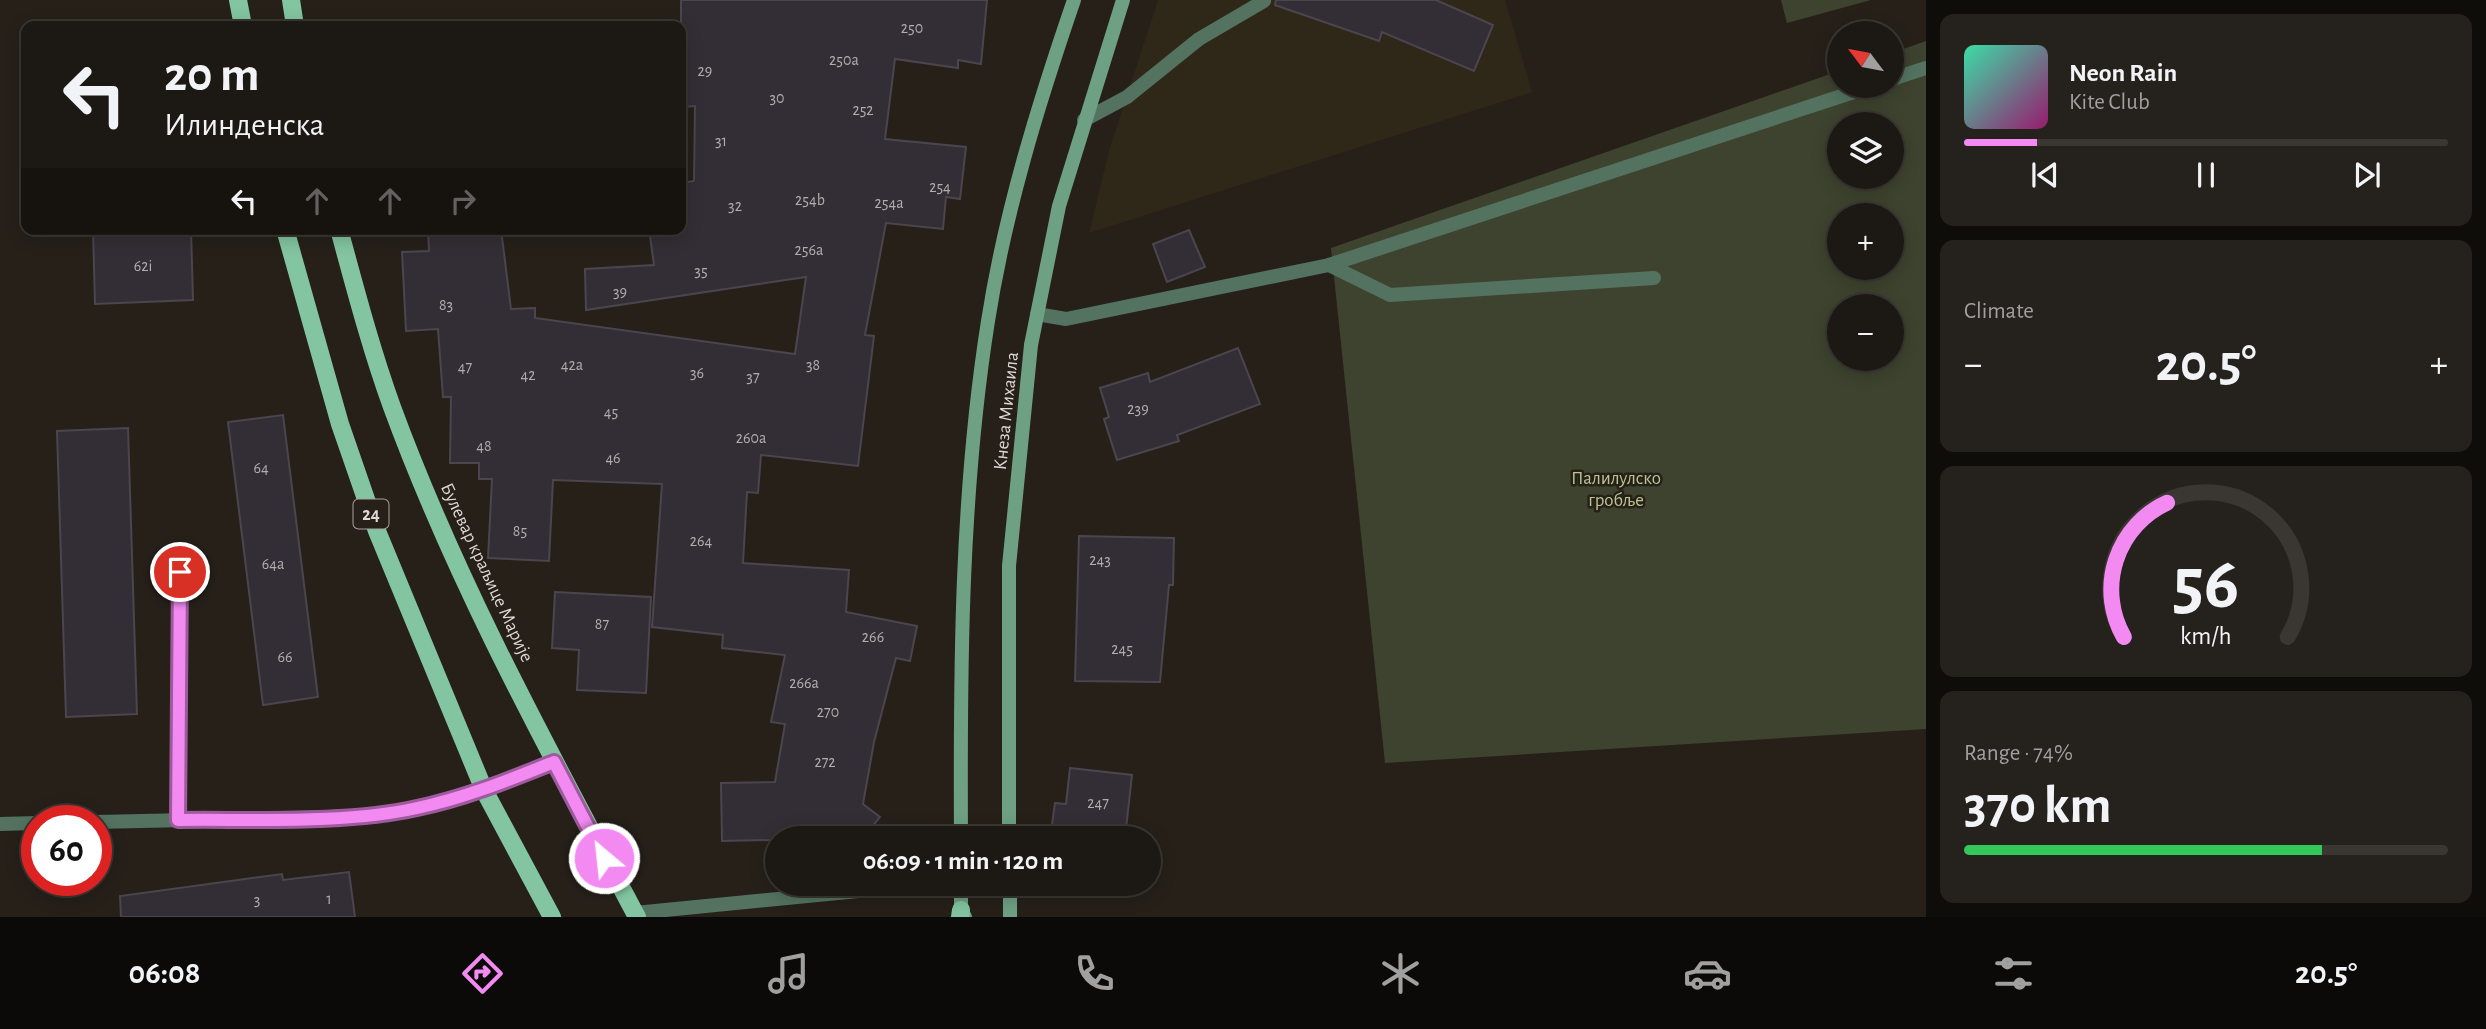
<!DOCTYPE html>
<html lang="en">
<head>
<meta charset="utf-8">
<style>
	body { margin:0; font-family:"Alegreya Sans",sans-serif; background:#25211c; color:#f1f3f6; height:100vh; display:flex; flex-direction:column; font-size:26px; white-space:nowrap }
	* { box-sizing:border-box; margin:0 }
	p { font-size:23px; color:#a0a0a0 }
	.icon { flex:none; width:38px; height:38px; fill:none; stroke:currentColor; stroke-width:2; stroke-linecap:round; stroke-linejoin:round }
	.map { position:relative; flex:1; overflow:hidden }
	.drawer { display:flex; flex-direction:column; gap:14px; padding:14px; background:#0f0d0a; width:560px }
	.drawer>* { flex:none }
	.top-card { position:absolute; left:21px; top:21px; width:665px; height:214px; border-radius:14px; box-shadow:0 4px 18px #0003,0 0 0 2px #3a3733; background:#1c1813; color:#f1f3f6; overflow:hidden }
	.needle { width:46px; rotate:302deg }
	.tools { position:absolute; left:1827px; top:21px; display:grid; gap:14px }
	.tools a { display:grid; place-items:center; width:77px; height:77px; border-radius:50%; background:#1c1813; box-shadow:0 4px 18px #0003,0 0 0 2px #3a3733; font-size:35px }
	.speed { position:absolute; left:21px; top:805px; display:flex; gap:14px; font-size:35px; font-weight:700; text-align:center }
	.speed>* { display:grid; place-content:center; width:91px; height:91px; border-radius:50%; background:#1c1813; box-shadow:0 4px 18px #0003,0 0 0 2px #3a3733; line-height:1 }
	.speed .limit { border:10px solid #d22; background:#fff; color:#111 }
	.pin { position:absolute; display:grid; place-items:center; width:60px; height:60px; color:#fff; margin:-30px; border:4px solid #fff; border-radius:50%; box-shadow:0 2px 7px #0007 }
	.me { position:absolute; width:77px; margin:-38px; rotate:332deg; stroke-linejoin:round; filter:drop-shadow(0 0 5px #0008) }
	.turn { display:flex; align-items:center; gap:24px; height:147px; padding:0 28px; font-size:32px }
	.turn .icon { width:91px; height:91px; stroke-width:2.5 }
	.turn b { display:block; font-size:49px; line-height:60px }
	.lanes { display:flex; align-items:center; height:66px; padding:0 28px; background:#0003; justify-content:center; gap:35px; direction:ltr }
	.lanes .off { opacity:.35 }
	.big { font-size:52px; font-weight:600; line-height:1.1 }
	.drawer .widget { flex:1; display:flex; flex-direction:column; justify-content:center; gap:10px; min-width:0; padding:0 24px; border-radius:14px; background:#25211c }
	.drawer .dial { align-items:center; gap:0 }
	.dial svg { height:182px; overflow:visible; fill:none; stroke:#3a3733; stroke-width:7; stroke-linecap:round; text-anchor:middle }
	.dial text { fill:#f1f3f6; stroke:none }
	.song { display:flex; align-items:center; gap:21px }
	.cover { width:84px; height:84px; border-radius:10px; background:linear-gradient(135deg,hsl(160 70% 55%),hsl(320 70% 35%)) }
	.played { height:7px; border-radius:4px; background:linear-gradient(90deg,#f28af2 15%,#3a3733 15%) }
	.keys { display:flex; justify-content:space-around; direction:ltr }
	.heat { display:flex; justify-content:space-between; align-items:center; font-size:38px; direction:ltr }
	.charge { height:10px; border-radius:5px; background:linear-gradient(90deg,#34c759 74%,#3a3733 0) }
	.trip { position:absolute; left:765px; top:826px; width:396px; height:70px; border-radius:35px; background:#1c1813; box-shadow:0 4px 18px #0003,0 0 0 2px #3a3733; font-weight:600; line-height:70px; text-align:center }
	.tab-bar { display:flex; height:112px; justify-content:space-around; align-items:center; background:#0b0a08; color:#a0a0a0 }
	.tab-bar .icon { width:49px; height:49px }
	.tab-bar .current { color:#f28af2 }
	.tab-bar b { font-size:32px; color:#f1f3f6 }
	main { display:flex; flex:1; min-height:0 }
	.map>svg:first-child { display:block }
</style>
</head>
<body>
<main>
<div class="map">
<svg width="1926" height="917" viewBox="0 0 1926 917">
	<rect width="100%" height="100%" fill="#262019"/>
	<!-- commercial -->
	<path fill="#2f2717" d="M1158 0H1505L1532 92 1089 233 1109 151Z"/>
	<!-- green -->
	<g fill="#3e432f" fill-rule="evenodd">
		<path d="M1781 0H1871L1787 23Z"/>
		<path d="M1926 41V729L1385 763 1331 248 1839 71V86H1892V53ZM1839 124H1892V177H1839ZM1839 215H1892V268H1839ZM1839 306H1892V359H1839Z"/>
	</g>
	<!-- building -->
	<g fill="#332e35" stroke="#4b454e" stroke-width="2">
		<path d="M681 0H987L981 64 958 60V68L895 59 885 139 966 147 960 199 946 197 943 229 886 223 865 335 874 336 858 466 761 455 758 493 747 492 743 563 849 570 846 612 917 626 910 661 896 658 874 742 863 804 880 817 863 838 722 841 721 783 775 782 785 724 771 722 785 655 722 648 723 635 652 627 662 484 553 480 549 561 488 558 492 479H479V463H450L451 397H443L438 329 406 331 402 252 429 251 428 229H501L511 309 535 308V318L795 354 806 277 586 310 585 269 654 265 649 229H681V183L694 181 695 106 681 107Z"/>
		<path d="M1276 0H1436L1493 25 1474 71 1382 32 1379 41 1275 5Z"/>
		<path d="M93 229H191L193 300 95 304Z"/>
		<path d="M1189 230 1205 267 1167 282 1153 244Z"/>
		<path d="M1238 348 1260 404 1177 435 1179 441 1117 460 1104 419 1109 417 1100 388 1148 373 1150 382Z"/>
		<path d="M283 415 318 697 263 705 228 422Z"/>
		<path d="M128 428 137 714 66 717 57 431Z"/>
		<path d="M1079 536 1174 538 1173 585H1169L1160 682 1075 681Z"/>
		<path d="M555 592 651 597 646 693 577 690 579 650 552 648Z"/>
		<path d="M1070 768 1132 775 1125 838H1050L1055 803 1066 804Z"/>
		<path d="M349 872 355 917H121L120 896 282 874 283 880Z"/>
	</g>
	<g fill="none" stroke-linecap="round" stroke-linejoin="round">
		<!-- service -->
		<g stroke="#537360" stroke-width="14">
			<path d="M1892 79 1926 68"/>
			<path d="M1084 120 1127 97 1199 39 1264 1"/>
			<path d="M1329 265 1390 295 1654 278"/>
			<path d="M1037 314 1066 319 1329 265 1872 86"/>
			<path d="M178 820 180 572"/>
			<path d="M635 913 930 884"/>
		</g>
		<!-- tertiary -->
		<g stroke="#537360" stroke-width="14">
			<path d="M96 822 374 816C437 805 494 786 553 762"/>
			<path d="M0 824 37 823"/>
		</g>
		<!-- secondary -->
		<g stroke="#6ea184" stroke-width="14">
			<path d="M961 838C960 666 961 492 988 321 1005 212 1038 105 1074 0"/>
			<path d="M1009 838V566L1031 345 1059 206 1123 0"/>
			<path d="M961 884V910L965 917"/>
			<path d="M1010 884V917"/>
		</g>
		<!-- primary -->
		<g stroke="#82c5a0" stroke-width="18">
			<path d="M238 0 243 26"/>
			<path d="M291 0 295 26"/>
			<path d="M285 229 340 424 377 531 484 790 552 917"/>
			<path d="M339 229C355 288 371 349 392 407 457 584 549 751 637 917"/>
			<path d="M960 917 961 910"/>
		</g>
	</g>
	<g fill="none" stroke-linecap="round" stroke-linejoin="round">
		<!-- route casing -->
		<g stroke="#9d5a9d" stroke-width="18">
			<path id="route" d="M180 572 178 820C251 819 347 824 417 808 465 798 509 780 554 762L604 858"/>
		</g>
		<!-- route -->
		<use href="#route" stroke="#f28af2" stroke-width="12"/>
	</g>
	<g text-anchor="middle" stroke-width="5" stroke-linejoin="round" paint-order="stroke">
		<!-- number labels -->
		<g font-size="16" fill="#b3aead">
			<text x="912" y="33">250</text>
			<text x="844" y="65">250a</text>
			<text x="705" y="76">29</text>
			<text x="777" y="103">30</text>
			<text x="863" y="115">252</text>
			<text x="721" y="146">31</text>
			<text x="940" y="192">254</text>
			<text x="810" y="205">254b</text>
			<text x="889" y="208">254a</text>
			<text x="735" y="211">32</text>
			<text x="809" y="255">256a</text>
			<text x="143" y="271">62i</text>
			<text x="701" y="276">35</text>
			<text x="620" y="297">39</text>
			<text x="446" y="310">83</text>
			<text x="572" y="370">42a</text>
			<text x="813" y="370">38</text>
			<text x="465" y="372">47</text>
			<text x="697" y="378">36</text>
			<text x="528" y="380">42</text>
			<text x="753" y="382">37</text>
			<text x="1138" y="414">239</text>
			<text x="611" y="417">45</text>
			<text x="751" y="443">260a</text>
			<text x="484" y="451">48</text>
			<text x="613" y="463">46</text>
			<text x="261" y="473">64</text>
			<text x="520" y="536">85</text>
			<text x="701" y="546">264</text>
			<text x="1100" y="565">243</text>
			<text x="273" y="569">64a</text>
			<text x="602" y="629">87</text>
			<text x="873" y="642">266</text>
			<text x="1122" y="654">245</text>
			<text x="285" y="662">66</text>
			<text x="804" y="688">266a</text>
			<text x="828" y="717">270</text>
			<text x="825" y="767">272</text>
			<text x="1098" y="808">247</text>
			<text x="329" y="904">1</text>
			<text x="257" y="905">3</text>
		</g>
		<!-- shield labels -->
		<rect fill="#262019" stroke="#a7a29d" stroke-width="2" x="353.5" y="499.5" width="35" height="29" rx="5"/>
		<g font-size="18" font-weight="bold" fill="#ded9d5">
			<text x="371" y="520">24</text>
		</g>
		<!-- street labels -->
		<g font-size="19" fill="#ded9d5" stroke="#262019">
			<text transform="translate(1005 411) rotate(-84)" y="7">Кнеза Михаила</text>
			<text transform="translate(488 572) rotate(65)" y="7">Булевар краљице Марије</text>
		</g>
		<!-- park labels -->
		<g font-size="19" fill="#b9c590" stroke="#262019">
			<text x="1616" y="484">Палилулско<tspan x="1616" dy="22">гробље</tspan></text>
		</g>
	</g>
</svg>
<div class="tools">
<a><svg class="needle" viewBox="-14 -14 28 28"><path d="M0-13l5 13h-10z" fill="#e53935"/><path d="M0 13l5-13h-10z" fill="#a0a0a0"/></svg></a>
<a><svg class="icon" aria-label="layers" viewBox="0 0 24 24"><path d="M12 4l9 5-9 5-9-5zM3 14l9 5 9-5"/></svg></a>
<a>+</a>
<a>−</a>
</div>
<div class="speed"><div class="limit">60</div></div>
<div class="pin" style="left:180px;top:572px;background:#d93025"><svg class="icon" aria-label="arrive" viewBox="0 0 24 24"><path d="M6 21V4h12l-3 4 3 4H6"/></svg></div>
<svg class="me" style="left:604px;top:858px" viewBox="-20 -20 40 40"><circle r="17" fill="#f28af2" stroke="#fff" stroke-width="3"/><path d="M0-11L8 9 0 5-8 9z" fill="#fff"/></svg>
<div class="trip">06:09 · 1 min · 120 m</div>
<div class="top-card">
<div class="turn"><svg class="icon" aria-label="left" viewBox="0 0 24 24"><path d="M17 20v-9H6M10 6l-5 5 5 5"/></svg><div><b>20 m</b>Илинденска</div></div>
<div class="lanes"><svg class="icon" aria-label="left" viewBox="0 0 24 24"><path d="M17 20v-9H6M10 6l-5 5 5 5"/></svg><svg class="icon off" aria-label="ahead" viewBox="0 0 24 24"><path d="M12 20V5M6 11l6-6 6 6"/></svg><svg class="icon off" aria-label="ahead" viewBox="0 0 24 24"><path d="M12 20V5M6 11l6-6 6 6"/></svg><svg class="icon off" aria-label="right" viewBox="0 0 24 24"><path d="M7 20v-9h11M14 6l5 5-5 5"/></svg></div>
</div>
</div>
<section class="drawer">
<div class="widget">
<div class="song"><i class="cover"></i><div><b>Neon Rain</b><p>Kite Club</p></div></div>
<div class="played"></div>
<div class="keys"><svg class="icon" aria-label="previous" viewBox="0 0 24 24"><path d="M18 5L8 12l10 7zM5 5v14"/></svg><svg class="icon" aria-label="pause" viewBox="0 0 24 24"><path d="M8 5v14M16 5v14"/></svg><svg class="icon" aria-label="next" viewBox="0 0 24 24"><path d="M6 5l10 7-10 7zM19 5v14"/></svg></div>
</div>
<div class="widget"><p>Climate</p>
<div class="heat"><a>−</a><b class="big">20.5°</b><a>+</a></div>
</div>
<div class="widget dial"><svg viewBox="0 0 100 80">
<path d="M14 69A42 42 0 1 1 86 69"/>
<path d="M14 69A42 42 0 0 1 33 10" stroke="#f28af2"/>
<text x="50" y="56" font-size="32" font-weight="700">56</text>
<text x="50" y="72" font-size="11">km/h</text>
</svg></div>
<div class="widget"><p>Range · 74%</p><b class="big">370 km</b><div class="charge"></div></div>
</section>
</main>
<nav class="tab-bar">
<b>06:08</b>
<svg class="icon current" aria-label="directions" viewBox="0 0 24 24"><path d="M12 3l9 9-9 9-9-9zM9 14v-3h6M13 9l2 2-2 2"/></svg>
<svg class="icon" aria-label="music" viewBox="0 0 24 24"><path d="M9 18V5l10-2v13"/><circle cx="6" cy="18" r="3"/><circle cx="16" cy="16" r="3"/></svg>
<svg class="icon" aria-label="phone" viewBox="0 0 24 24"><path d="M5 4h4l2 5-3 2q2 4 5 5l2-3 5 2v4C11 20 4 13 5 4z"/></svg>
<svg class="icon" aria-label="climate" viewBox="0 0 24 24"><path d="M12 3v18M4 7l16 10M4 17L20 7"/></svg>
<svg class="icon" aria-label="car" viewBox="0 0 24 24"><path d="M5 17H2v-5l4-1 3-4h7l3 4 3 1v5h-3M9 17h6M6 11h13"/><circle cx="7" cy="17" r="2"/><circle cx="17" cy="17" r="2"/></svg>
<svg class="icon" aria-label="filters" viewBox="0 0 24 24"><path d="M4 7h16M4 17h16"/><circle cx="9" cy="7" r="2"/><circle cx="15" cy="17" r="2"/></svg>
<b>20.5°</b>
</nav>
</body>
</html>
